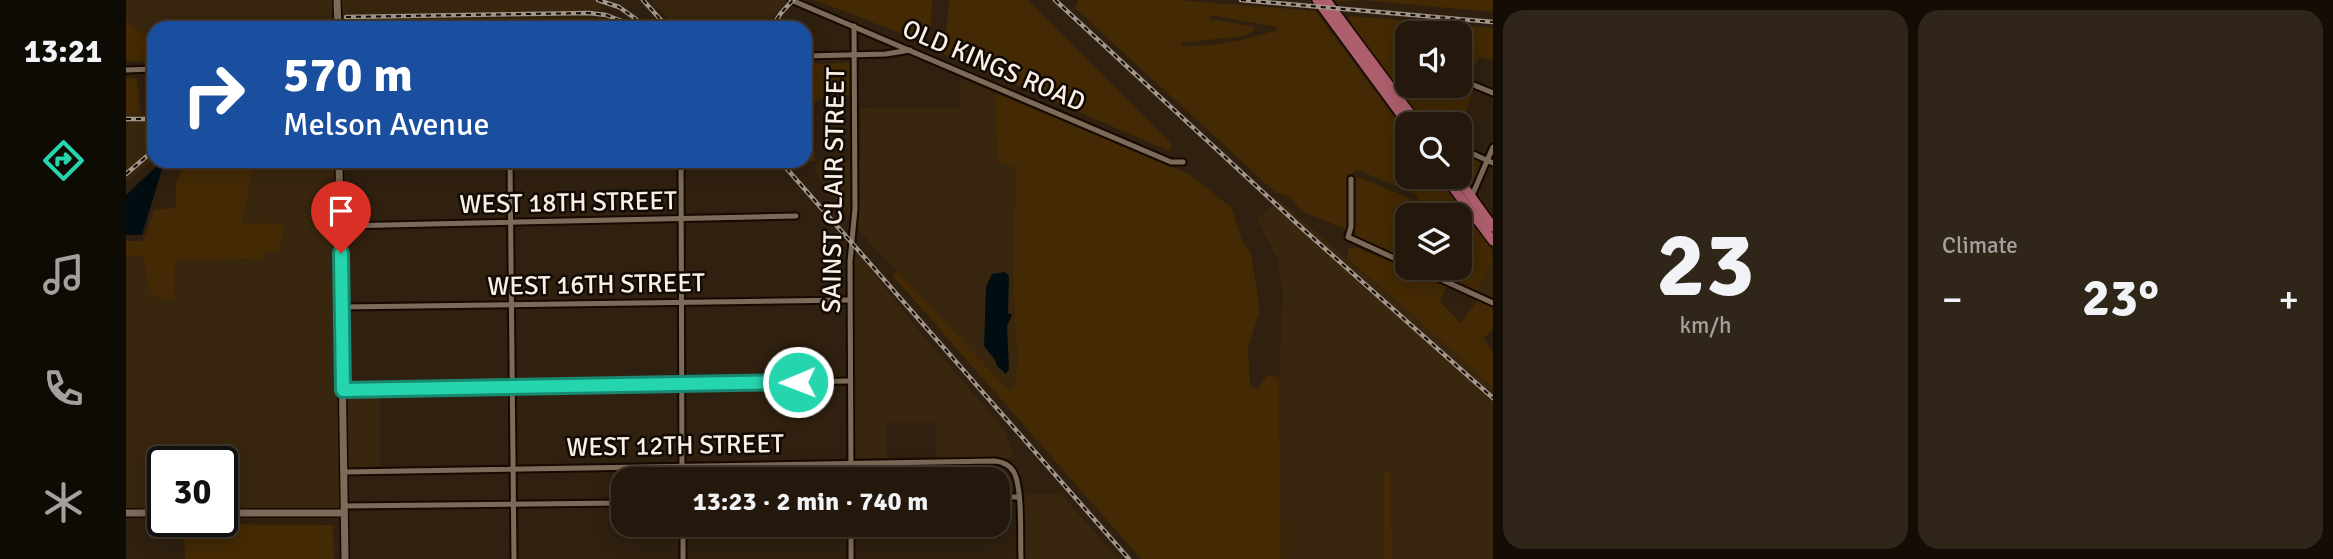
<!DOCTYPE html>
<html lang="en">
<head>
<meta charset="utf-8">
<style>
	body { margin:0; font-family:Signika,sans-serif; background:#2f2519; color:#f1f3f6; height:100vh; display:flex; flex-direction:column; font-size:26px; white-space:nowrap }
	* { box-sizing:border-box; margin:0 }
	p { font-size:23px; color:#a3a09d }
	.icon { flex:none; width:38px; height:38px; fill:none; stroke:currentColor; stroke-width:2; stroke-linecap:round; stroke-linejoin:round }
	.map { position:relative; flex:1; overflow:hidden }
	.details { display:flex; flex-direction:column; gap:10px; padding:10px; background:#130d06; width:840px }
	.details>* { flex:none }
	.hud { position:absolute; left:21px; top:21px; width:665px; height:147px; border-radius:21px; box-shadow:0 4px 18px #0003,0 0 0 2px #40372c; background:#1a4fa0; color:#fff; overflow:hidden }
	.buttons { position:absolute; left:1269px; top:21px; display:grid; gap:14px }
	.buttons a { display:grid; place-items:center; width:77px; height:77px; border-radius:14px; background:#23180b; box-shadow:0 4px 18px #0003,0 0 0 2px #40372c; font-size:35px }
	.speed { position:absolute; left:21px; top:446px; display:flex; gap:14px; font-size:35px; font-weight:700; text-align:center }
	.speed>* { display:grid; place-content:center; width:91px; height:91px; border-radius:50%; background:#23180b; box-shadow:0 4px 18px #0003,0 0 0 2px #40372c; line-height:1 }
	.speed .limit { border:4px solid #111; border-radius:10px; background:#fff; color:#111 }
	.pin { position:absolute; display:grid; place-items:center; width:60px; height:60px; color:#fff; margin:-72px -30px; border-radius:50% 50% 50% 0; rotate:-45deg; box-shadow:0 0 7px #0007 }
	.pin .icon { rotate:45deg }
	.me { position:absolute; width:77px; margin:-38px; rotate:269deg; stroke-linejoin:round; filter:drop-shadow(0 0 5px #0008) }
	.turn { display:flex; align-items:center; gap:24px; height:147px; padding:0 21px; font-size:32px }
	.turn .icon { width:91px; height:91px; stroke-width:2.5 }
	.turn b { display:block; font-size:49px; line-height:60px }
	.big { font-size:52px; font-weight:700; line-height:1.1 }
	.details .card { flex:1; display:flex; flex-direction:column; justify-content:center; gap:10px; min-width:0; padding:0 24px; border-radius:21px; background:#2f2519 }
	.details .dial { align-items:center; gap:0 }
	.dial b { font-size:91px; line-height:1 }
	.heat { display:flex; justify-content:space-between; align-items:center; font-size:38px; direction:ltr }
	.details .tiles { flex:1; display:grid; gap:10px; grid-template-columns:repeat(2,1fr) }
	.trip { position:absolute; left:485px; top:467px; width:399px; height:70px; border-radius:21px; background:#23180b; box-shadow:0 4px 18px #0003,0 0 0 2px #40372c; font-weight:700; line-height:70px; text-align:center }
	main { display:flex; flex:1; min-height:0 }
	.menu { display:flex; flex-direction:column; width:126px; justify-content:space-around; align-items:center; background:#0e0a04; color:#a3a09d }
	.menu .icon { width:49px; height:49px }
	.menu .selected { color:#25d5ae }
	.menu b { font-size:32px; color:#f1f3f6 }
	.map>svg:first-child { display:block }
</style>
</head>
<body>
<main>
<nav class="menu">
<b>13:21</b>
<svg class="icon selected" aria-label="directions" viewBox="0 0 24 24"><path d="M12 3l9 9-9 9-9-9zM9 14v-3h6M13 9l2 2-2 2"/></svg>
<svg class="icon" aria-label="music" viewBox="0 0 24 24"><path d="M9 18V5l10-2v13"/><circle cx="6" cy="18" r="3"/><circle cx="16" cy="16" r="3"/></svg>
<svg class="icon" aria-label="phone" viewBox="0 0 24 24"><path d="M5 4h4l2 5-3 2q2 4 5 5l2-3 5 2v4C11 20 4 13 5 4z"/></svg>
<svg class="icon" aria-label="climate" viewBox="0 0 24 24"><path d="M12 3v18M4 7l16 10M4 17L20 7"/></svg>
</nav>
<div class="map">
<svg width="1367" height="559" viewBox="0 0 1367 559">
	<rect width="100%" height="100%" fill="#2f200f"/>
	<!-- built -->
	<g fill="#38260e">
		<path d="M0 0H207L208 28H28V43L0 20Z"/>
		<path d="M215 0H475L474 28H216Z"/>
		<path d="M525 0H659L662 1 641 22 639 28H550Z"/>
		<path d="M834 78 869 93 871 162 889 166 887 284 891 357 889 386 883 390 733 231 690 173V161L735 160 734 108 834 107Z"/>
		<path d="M0 115H25V127L28 130V160L0 182Z"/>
		<path d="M129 161H211L215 474 213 505 211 508 196 510H96V462H37V510H0V256H18L21 288 48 299 49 260 138 259 158 224 116 223Z"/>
		<path d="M1152 199 1298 325 1367 388V559H1155L1153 377 1157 289 1151 258 1131 220Z"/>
		<path d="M728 249 799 338 878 429 888 458 810 459 809 423H761V460H727Z"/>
		<path d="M1367 262V298L1352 292 1364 264Z"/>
		<path d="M254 392V468L220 469V393Z"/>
		<path d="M935 494 992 559H896V495Z"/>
	</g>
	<!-- green -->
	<g fill="#432904" fill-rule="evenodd">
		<path d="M689 0H806L805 27 794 41Z"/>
		<path d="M823 0H902L1047 145 1043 151 818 54Z"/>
		<path d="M952 0H1053L1189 11 1281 134V177H1313L1336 209 1330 213 1291 199 1290 194 1231 170 1222 175V225L1221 230C1208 224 1195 219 1183 214 1167 208 1170 195 1150 193L949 8ZM1084 15 1150 27 1152 31C1140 32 1131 37 1119 39 1098 44 1076 46 1055 46V43L1117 36 1127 32 1128 27 1084 19Z"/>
		<path d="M1211 0H1367V12L1236 0 1210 2Z"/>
		<path d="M1224 16 1367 28V60L1353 57 1338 88 1347 92 1334 127V124H1298L1223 20ZM1281 33H1334V86H1281Z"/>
		<path d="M0 20 28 43V61H0Z"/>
		<path d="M724 63 723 96 697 97 683 106 684 134 690 161 675 163 673 161H679V64Z"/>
		<path d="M0 78H11L15 115H0Z"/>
		<path d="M869 93 1061 173 1106 208 1115 238 1125 254 1134 310 1122 348 1124 384 1131 390 1141 375 1153 377 1155 559H1015L767 276 770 270 883 390 889 386 891 357 887 284 889 167 871 162Z"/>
		<path d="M1334 151 1353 161C1356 169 1351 179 1345 184L1334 172Z"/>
		<path d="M58 161H129L116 223 158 224 154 251 141 252 138 259 49 260 48 299 34 300 21 288 18 256H0V241H17L28 210 50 207V184Z"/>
		<path d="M1231 177 1238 179 1322 215H1281V260L1231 237 1228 230 1227 183Z"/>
		<path d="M1343 225 1348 226C1359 236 1367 246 1367 262L1364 264 1352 292 1316 276 1315 274 1318 268H1334C1334 253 1329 233 1343 225Z"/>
		<path d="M1229 247 1321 284 1314 302 1335 323 1352 299 1367 306V330L1357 338 1367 351V388L1298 325 1221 258 1222 249Z"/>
		<path d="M1264 471 1266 559H1258V472Z"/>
		<path d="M58 524 207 525 208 559H59Z"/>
	</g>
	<!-- water -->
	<g fill="#020d12">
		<path d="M33 164 37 166 16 235H0V195Z"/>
		<path d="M879 272 883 276 882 313 886 315 881 326 883 369 880 374 871 366 869 360 858 346 860 287 866 274Z"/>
	</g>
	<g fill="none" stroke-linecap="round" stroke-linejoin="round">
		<!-- minor casing -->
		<g stroke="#160900" stroke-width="9">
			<g id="minor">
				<path d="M665 0 1045 162H1057"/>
				<path d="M679 56 760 54 784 50"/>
				<path d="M0 70 28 69"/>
				<path d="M1343 83 1367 93"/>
				<path d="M1334 148 1367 163"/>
				<path d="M384 161 388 559"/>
				<path d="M555 161 556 480"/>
				<path d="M1225 179V227L1222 237 1281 264"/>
				<path d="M1345 198 1367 147"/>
				<path d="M214 226 670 216"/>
				<path d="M1334 227 1341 207"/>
				<path d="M1290 268 1367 303"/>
				<path d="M216 307 724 300"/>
				<path d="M217 390 724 381"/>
				<path d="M218 472 869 461C877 462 883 464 887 471 897 485 894 540 895 559"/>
				<path d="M725 480 724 262 729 209 728 26"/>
				<path d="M872 497H893"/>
				<path d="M218 506 497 503"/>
				<path d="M557 525V559"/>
				<path d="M725 525V559"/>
			</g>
		</g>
		<!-- tertiary casing -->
		<g stroke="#160900" stroke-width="10">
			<g id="tertiary">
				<path d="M211 0 212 28"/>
				<path d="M213 161 219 559"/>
				<path d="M0 513H37"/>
				<path d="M96 513H218"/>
			</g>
		</g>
		<!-- primary casing -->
		<g stroke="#160900" stroke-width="12">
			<g id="primary">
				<path d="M1191 0 1282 124"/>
				<path d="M1200 0 1292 124"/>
				<path d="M1319 177 1367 241"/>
				<path d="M1331 177 1367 227"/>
			</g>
		</g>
		<!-- minor -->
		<use href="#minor" stroke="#7c6b58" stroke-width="5"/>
		<!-- tertiary -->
		<use href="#tertiary" stroke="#7c6b58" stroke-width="7"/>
		<!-- primary -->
		<use href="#primary" stroke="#ad5f6d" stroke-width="9"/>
		<!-- rail casing -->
		<g stroke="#a3978a" stroke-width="4.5">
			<g id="rail">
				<path d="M472 0 493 7 510 19"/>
				<path d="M517 0 542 28"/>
				<path d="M929 0 1178 230 1367 398"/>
				<path d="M1115 0 1367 22"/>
				<path d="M220 17 463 13 480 15 514 28"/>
				<path d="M475 28H480"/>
				<path d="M645 28 655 13 667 0"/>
				<path d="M0 119H28"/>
				<path d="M654 161 1003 559"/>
				<path d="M0 174 28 150"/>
			</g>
		</g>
		<!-- rail -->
		<use href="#rail" stroke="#120b05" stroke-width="2" stroke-dasharray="5" stroke-linecap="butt"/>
	</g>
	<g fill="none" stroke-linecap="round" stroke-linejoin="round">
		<!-- route casing -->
		<g stroke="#188a71" stroke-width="18">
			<path id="route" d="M215 253 217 390 672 382"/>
		</g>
		<!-- route -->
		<use href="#route" stroke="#25d5ae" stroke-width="12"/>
	</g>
	<g text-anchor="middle" stroke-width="5" stroke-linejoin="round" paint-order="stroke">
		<!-- street labels -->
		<g font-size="26" fill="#faf0e5" stroke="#120b05">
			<text transform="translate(868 65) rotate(23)" y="9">OLD KINGS ROAD</text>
			<text transform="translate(707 190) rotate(-89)" y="9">SAINST CLAIR STREET</text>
			<text transform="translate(442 202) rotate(-1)" y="9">WEST 18TH STREET</text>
			<text transform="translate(470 284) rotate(-1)" y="9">WEST 16TH STREET</text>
			<text transform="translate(549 445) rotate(-1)" y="9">WEST 12TH STREET</text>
		</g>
	</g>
</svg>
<div class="buttons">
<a><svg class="icon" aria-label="sound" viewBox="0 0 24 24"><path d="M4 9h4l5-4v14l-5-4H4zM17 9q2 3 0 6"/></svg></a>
<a><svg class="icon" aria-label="search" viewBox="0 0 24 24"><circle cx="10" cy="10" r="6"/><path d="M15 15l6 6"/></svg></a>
<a><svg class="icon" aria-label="layers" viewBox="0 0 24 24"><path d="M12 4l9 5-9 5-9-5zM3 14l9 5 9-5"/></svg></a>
</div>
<div class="speed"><div class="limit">30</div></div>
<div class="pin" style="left:215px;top:253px;background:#d93025"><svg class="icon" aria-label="arrive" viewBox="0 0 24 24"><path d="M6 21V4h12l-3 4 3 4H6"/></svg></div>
<svg class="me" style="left:672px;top:382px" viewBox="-20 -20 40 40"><circle r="17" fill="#25d5ae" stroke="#fff" stroke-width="3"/><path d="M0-11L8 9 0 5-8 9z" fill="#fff"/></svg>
<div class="trip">13:23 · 2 min · 740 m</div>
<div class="hud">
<div class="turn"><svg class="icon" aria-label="right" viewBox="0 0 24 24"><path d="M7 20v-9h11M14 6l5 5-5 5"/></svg><div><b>570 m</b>Melson Avenue</div></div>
</div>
</div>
<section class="details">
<div class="tiles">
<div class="card dial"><b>23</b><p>km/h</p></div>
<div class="card"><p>Climate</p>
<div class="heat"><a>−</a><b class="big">23°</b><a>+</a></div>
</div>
</div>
</section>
</main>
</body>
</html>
